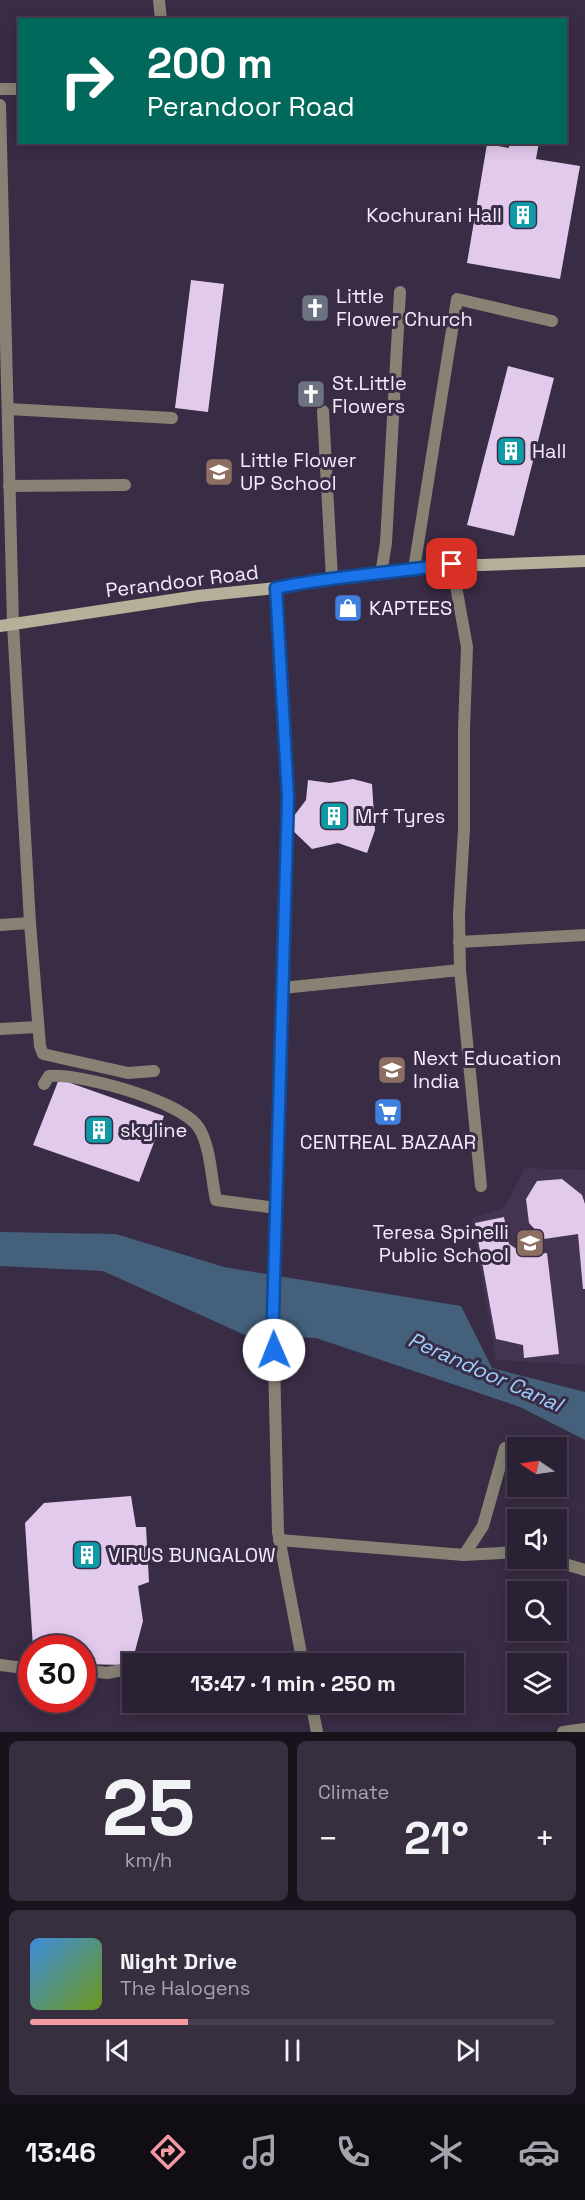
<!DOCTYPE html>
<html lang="en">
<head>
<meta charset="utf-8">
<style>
	body { margin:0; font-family:"Space Grotesk",sans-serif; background:#372e40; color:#f1f3f6; height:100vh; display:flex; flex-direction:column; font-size:22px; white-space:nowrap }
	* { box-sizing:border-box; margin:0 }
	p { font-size:20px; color:#a6a3ac }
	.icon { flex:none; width:33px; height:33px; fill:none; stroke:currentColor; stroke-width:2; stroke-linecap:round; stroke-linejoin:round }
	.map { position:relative; height:1732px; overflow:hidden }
	.sheet { display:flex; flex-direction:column; gap:9px; padding:9px; background:#18121d; flex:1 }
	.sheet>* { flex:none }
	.hud { position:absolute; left:18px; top:18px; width:549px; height:126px; border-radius:0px; box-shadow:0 3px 15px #0003,0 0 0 2px #473e4f; background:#00695c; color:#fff; overflow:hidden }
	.needle { width:39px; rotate:283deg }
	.fabs { position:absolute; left:507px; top:1437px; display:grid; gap:12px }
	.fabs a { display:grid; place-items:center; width:60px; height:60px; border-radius:0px; background:#2b2134; box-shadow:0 3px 15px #0003,0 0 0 2px #473e4f; font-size:30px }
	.speed { position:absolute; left:18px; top:1635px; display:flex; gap:12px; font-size:30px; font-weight:700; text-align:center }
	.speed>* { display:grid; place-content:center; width:78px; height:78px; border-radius:50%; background:#2b2134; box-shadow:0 3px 15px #0003,0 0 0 2px #473e4f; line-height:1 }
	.speed .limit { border:9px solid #d22; background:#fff; color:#111 }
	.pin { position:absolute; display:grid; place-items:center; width:51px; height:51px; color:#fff; margin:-26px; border-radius:12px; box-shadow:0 3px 9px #0006 }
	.me { position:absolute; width:66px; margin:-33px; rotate:359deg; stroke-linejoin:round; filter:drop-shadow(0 0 4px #0008) }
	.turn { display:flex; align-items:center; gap:21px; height:126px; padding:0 30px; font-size:27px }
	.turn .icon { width:78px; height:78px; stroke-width:2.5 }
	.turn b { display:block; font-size:42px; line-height:51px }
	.big { font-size:45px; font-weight:700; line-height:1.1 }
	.sheet .widget { flex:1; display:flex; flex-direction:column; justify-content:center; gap:9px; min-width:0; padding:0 21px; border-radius:9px; background:#372e40 }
	.sheet .dial { align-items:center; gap:0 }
	.dial b { font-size:78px; line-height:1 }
	.song { display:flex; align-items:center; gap:18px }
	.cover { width:72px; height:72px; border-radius:9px; background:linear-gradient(135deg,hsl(210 70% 55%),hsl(80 70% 35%)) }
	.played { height:6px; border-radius:3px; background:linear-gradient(90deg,#f49aa0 30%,#473e4f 30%) }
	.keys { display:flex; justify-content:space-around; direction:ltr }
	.heat { display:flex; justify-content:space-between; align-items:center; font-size:33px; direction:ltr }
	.sheet .tiles { flex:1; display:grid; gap:9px; grid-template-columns:1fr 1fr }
	.widget:last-child { grid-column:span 2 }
	.trip { position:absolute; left:122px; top:1653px; width:342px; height:60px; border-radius:0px; background:#2b2134; box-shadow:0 3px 15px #0003,0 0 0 2px #473e4f; font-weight:700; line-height:60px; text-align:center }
	.tab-bar { display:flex; height:96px; justify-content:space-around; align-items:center; background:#110d15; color:#a6a3ac }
	.tab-bar .icon { width:42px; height:42px }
	.tab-bar .selected { color:#f49aa0 }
	.tab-bar b { font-size:27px; color:#f1f3f6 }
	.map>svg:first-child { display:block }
</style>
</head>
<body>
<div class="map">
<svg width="585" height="1732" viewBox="0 0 585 1732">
	<rect width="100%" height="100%" fill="#392c45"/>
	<!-- built -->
	<path fill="#433452" d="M525 1168 585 1170V1365L496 1360 472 1218 504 1208Z"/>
	<!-- water -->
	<path fill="#44607b" d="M0 1232 116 1234 224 1267 461 1306 492 1368 585 1392V1440L520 1407 316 1338 245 1335 103 1271 0 1266Z"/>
	<!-- building -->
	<g fill="#e2caed">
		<path d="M509 142H539L536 159 580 166 560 279 467 263 487 144 509 148Z"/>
		<path d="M191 280 224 284 208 412 175 408Z"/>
		<path d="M508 366 554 378 514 536 467 525Z"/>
		<path d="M353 779 372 784 375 830 367 853 338 843 312 849 287 825 306 800 308 780 330 783Z"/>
		<path d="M59 1079 164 1116 139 1182 33 1145Z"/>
		<path d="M562 1179 582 1195 585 1204V1289H583L578 1234 544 1239 529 1223 526 1199 537 1181Z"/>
		<path d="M504 1217 509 1244 526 1255 547 1253 559 1354 524 1358 523 1345 496 1339 475 1223Z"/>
		<path d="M131 1496 136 1527H146L149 1582 138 1586 143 1621 134 1655 125 1665 82 1664V1648H33L25 1523 44 1503Z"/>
	</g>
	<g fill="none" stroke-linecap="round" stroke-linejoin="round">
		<!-- lane -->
		<g stroke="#878274" stroke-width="12">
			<path d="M323 411 332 579"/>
			<path d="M381 574 386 543 400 292"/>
			<path d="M190 1664 302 1659"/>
			<path d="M0 1665 32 1669"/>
			<path d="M82 1670 107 1673 132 1668"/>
		</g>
		<!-- street -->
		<g stroke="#878274" stroke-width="12">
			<path d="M159 0 161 20"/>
			<path d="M0 89H20"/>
			<path d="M0 105 13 624 30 923 40 1046 43 1054 128 1073 154 1071"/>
			<path d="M8 409 172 418"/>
			<path d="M9 486 125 485"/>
			<path d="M452 564 467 647 464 729V829L459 914 460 970"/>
			<path d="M414 569 457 299 552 321"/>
			<path d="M276 588 288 797 273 1315 278 1532 303 1664"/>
			<path d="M0 925 30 923"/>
			<path d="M459 942 585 935"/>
			<path d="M282 988 460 970 481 1186"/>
			<path d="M0 1029 37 1027"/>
			<path d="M44 1084 49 1076C80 1073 182 1101 199 1128 211 1148 211 1178 216 1200L276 1208"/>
			<path d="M279 1540 464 1555 518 1552"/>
			<path d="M464 1555 483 1526 505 1448"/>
			<path d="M545 1558 585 1570"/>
			<path d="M311 1702 317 1732"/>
			<path d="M563 1732 585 1729"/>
		</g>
		<!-- secondary -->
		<path stroke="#b6af99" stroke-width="12" d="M0 626 198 596 276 588 316 580 381 574 452 564 482 565 585 561"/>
	</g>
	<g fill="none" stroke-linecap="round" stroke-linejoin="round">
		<!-- route casing -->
		<g stroke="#114b97" stroke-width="15">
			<path id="route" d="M274 1350 273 1315 288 797 276 588C334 576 393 573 452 564"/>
		</g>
		<!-- route -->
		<use href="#route" stroke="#1a73e8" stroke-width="10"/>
	</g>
	<!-- icons -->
	<defs>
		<g id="building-square" transform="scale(1.5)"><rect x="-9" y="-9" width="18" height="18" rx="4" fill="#0f9aa8" stroke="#392c45"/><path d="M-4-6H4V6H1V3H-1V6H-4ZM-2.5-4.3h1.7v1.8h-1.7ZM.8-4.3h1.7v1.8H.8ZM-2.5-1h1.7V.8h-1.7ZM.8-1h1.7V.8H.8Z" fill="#fff"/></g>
		<g id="church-square" transform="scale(1.5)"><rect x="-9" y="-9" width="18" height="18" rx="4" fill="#6b7280" stroke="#392c45"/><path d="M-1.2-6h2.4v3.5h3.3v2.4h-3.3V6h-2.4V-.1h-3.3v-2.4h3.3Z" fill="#fff"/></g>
		<g id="school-square" transform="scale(1.5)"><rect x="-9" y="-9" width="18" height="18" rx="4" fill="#8d6e63" stroke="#392c45"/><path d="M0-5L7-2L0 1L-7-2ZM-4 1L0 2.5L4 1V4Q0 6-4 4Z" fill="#fff"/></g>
		<g id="shop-square" transform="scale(1.5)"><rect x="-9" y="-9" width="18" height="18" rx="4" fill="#3f7fe0" stroke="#392c45"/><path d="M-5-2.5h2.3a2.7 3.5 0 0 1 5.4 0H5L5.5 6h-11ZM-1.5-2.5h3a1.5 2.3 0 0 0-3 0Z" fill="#fff"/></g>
		<g id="supermarket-square" transform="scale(1.5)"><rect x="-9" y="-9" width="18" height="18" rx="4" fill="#3f7fe0" stroke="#392c45"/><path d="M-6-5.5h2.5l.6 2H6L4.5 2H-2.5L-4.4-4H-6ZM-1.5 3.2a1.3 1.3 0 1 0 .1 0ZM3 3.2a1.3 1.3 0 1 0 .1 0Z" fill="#fff"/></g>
	</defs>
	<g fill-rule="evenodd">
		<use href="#building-square" x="523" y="215"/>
		<use href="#church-square" x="315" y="308"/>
		<use href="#church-square" x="311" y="394"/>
		<use href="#building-square" x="511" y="451"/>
		<use href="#school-square" x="219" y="472"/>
		<use href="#shop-square" x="348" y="608"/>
		<use href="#building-square" x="334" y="816"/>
		<use href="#school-square" x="392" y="1070"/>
		<use href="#supermarket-square" x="388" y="1112"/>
		<use href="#building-square" x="99" y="1130"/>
		<use href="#school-square" x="530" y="1243"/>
		<use href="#building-square" x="87" y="1555"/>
	</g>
	<g text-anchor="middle" stroke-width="6" stroke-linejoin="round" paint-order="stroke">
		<!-- poi labels -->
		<g font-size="20" fill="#f4ecfd" stroke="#392c45" text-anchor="start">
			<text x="502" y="222" text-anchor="end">Kochurani Hall</text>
			<text x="336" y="303">Little<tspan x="336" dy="23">Flower Church</tspan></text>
			<text x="332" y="390">St.Little<tspan x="332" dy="23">Flowers</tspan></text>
			<text x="532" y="458">Hall</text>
			<text x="240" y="467">Little Flower<tspan x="240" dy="23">UP School</tspan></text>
			<text x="369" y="615">KAPTEES</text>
			<text x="355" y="823">Mrf Tyres</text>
			<text x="413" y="1065">Next Education<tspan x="413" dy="23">India</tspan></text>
			<text x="120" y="1137">skyline</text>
			<text x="388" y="1149" text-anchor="middle">CENTREAL BAZAAR</text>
			<text x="509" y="1239" text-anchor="end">Teresa Spinelli<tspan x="509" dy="23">Public School</tspan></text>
			<text x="108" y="1562">VIRUS BUNGALOW</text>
		</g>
		<!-- street labels -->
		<g font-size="20" fill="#f4ecfd" stroke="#392c45">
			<text transform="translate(182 581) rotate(-7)" y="7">Perandoor Road</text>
		</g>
		<!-- water labels -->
		<g font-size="21" font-style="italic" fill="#9ed0fe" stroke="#392c45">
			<text transform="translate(485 1372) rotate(24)" y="7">Perandoor Canal</text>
		</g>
	</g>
</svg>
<div class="fabs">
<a><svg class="needle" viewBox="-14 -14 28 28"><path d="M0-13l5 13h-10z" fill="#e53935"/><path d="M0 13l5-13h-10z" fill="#a6a3ac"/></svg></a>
<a><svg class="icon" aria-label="sound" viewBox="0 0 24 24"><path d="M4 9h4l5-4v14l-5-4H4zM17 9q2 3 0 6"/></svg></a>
<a><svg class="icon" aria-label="search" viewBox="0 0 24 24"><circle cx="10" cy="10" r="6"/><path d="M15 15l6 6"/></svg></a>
<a><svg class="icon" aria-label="layers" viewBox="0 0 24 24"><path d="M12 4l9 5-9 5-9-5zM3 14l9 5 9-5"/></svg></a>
</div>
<div class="speed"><div class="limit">30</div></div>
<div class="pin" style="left:452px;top:564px;background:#d93025"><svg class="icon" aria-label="arrive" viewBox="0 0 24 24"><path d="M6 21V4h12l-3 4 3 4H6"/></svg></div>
<svg class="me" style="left:274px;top:1350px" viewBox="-20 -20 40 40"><circle r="19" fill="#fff"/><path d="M0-13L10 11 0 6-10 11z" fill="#1a73e8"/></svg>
<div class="trip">13:47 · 1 min · 250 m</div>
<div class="hud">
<div class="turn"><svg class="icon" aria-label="right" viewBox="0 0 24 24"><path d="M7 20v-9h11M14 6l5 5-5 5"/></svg><div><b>200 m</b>Perandoor Road</div></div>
</div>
</div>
<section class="sheet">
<div class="tiles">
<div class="widget dial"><b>25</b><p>km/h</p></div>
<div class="widget"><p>Climate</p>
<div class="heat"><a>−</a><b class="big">21°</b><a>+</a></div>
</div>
<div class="widget">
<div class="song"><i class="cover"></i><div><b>Night Drive</b><p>The Halogens</p></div></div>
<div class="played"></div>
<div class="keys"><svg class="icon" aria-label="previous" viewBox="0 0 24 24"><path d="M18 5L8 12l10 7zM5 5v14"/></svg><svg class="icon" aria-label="pause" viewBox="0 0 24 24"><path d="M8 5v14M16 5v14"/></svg><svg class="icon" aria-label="next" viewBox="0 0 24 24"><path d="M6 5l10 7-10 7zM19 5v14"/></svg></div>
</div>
</div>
</section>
<nav class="tab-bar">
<b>13:46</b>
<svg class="icon selected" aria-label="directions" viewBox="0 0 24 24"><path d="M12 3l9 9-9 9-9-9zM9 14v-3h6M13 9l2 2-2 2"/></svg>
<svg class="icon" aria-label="music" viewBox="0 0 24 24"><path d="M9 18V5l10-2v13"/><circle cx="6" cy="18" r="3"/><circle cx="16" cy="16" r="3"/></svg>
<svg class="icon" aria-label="phone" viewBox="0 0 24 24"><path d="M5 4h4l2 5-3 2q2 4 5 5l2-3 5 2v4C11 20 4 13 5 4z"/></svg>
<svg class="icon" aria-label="climate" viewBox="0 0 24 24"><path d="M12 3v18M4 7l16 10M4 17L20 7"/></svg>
<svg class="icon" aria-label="car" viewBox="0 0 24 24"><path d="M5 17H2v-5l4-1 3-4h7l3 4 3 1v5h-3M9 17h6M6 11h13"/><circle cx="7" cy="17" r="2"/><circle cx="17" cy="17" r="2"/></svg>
</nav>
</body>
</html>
